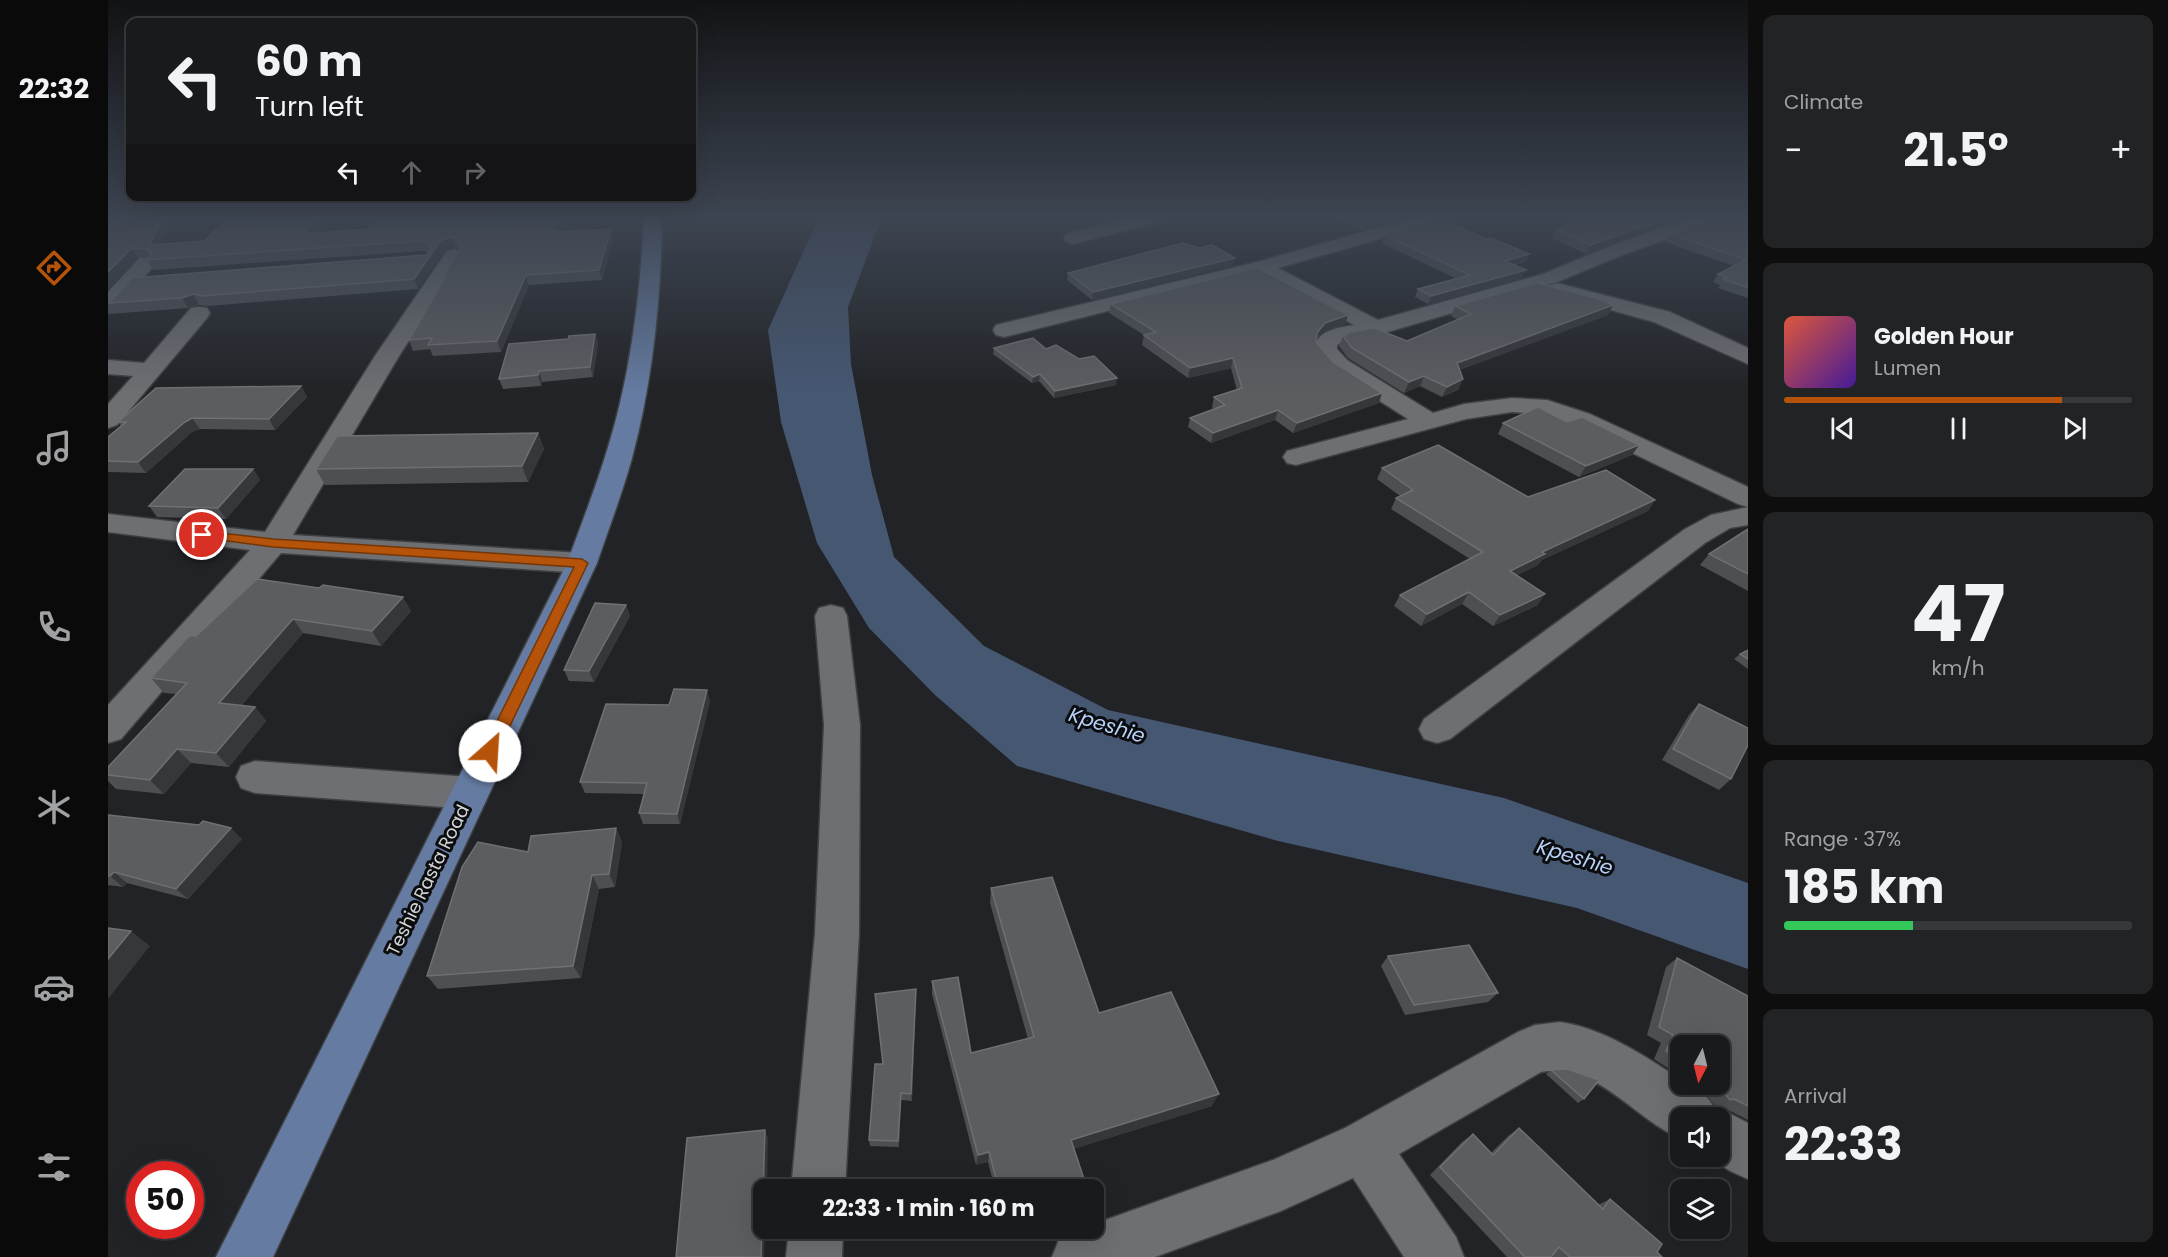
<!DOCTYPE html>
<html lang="en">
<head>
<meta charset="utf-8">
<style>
	body { margin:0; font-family:Poppins,sans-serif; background:#222325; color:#f1f3f6; height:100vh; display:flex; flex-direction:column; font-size:22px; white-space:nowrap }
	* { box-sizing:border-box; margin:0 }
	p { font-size:20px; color:#9fa1a3 }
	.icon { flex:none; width:33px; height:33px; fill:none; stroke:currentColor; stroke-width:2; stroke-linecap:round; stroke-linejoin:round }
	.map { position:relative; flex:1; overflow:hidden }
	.sheet { display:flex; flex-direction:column; gap:15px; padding:15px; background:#0e0e0f; width:420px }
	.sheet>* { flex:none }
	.guide { position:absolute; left:18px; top:18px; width:570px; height:183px; border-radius:12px; box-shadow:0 6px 24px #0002,0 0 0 2px #37383b; background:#191a1c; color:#f1f3f6; overflow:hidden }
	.needle { width:39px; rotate:187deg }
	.fabs { position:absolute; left:1562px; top:1035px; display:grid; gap:12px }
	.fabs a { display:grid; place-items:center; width:60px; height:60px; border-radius:12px; background:#191a1c; box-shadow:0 6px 24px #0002,0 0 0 2px #37383b; font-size:30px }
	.speed { position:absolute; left:18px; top:1161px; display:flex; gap:12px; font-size:30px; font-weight:700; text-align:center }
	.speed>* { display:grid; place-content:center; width:78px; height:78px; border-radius:50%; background:#191a1c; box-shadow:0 6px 24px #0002,0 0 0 2px #37383b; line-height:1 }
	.speed .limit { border:9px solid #d22; background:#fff; color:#111 }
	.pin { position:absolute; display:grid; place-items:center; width:51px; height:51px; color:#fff; margin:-26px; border:3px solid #fff; border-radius:50%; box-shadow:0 2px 6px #0007 }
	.me { position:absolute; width:66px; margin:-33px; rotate:26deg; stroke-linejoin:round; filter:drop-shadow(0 0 4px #0008) }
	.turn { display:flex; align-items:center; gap:21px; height:126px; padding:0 30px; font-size:27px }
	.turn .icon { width:78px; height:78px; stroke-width:2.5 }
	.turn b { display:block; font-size:42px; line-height:51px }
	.lanes { display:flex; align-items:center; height:57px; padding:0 30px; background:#0003; justify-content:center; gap:30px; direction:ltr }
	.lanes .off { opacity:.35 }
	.big { font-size:45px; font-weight:700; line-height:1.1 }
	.sheet .tile { flex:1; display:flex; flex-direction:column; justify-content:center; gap:9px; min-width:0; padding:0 21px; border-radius:12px; background:#222325 }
	.sheet .dial { align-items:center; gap:0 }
	.dial b { font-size:78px; line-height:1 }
	.song { display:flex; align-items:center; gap:18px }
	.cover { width:72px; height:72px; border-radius:9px; background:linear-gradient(135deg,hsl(10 70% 55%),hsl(260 70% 35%)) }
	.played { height:6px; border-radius:3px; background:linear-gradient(90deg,#b45309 80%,#37383b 80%) }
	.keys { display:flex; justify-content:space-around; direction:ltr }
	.heat { display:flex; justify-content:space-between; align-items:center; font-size:33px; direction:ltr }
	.charge { height:9px; border-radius:4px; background:linear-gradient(90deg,#34c759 37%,#37383b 0) }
	.trip { position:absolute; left:645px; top:1179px; width:351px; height:60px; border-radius:12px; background:#191a1c; box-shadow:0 6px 24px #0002,0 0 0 2px #37383b; font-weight:700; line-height:60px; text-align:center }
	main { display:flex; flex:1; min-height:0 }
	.tab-bar { display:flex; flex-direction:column; width:108px; justify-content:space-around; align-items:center; background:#0a0a0b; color:#9fa1a3 }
	.tab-bar .icon { width:42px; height:42px }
	.tab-bar .active { color:#b45309 }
	.tab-bar b { font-size:27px; color:#f1f3f6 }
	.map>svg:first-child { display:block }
</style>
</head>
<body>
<main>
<nav class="tab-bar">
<b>22:32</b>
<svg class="icon active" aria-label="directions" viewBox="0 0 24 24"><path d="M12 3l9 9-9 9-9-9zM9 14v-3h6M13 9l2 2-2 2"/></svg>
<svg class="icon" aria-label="music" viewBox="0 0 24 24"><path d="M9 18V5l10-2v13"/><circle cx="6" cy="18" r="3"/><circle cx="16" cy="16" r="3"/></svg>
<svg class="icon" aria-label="phone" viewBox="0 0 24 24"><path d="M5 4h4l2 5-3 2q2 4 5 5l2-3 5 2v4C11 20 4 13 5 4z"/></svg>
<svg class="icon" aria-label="climate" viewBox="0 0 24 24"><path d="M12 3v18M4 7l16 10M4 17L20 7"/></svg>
<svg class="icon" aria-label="car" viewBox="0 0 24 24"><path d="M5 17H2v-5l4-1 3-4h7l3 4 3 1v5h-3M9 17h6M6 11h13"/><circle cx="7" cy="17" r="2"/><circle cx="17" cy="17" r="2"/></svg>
<svg class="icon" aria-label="filters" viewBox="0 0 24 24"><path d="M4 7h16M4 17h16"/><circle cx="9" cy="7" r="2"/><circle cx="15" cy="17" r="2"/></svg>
</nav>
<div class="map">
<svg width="1640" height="1257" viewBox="0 0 1640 1257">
	<rect width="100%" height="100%" fill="#212326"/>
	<!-- water -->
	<path fill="#465772" d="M711 217H774L740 307 743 364 764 475 786 557 876 646 1000 710 1396 798 1640 883V969L1469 908 1170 841 909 766 827 695 761 628 709 543 673 422 660 330Z"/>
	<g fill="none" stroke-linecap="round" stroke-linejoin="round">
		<!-- minor casing -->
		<g stroke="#3e4042" stroke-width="3">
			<g id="minor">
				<path d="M1025 217H1058L1055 221 965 244 958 242 956 238 958 234Z"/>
				<path d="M1307 217H1338L1335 221 1170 268 1270 320 1435 274 1500 247 1585 217H1613L1610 221 1514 255 1449 282 1276 333 1238 340 1229 345V349L1239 360 1325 413 1356 404 1404 398 1439 400 1482 414 1640 487V507L1630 504 1464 424 1436 414 1404 412 1358 419 1188 465 1179 463 1175 457 1179 451 1300 419 1223 370 1207 350C1207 330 1230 328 1246 325L1152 273 896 337 888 335 885 330 888 325 1153 261Z"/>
				<path d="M346 249 353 251 356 255 291 356 185 535 474 553 485 556 489 563 485 570 474 573 173 553 13 739 0 743V705L142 550 0 532V514L157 532 267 356 339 251Z"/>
				<path d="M43 251 50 253 53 257 50 261 8 310 0 311V292L36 253Z"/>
				<path d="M1449 283 1562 312 1640 348V364L1546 322 1442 293 1439 289 1442 285Z"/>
				<path d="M91 307 99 308 102 313 99 318 9 425 0 428V404L25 376 0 374V360L36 363 83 308Z"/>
				<path d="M1640 507V525L1622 528 1597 543 1342 739 1329 743 1316 739 1311 729 1316 719 1577 529 1603 515Z"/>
				<path d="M723 605 735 608 739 616 752 725 751 933 737 1190H683L707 933 716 725 707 616 711 608Z"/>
				<path d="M147 761 362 777 376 781 381 793 376 805 362 809 147 793 133 788 128 777 133 766Z"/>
				<path d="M1452 1022C1495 1028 1537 1056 1572 1079V1084C1586 1084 1602 1097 1607 1110L1611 1108 1640 1123V1179L1622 1171 1599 1156H1611V1118H1572V1138C1525 1119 1490 1062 1433 1072L1291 1154 1348 1237 1356 1257H1296L1245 1178 1173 1211 1047 1257H944L952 1237 974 1228H986V1224L1165 1160 1237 1128 1410 1032 1427 1025Z"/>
				<path d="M681 1228H735L734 1257H678Z"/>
			</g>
		</g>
		<!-- major casing -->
		<g stroke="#3e4042" stroke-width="3">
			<path id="major" d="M536 217H554C553 298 545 380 524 458 514 494 501 528 489 563L165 1257H108L459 563C478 512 498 461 511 407 526 345 533 281 536 217Z"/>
		</g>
		<!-- minor -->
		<use href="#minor" fill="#6d6f72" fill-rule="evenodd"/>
		<!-- major -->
		<use href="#major" fill="#657ba1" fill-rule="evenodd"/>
	</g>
	<!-- wall -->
	<g fill="#4d4f52">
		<path d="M0 217 53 244 96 241 222 217 209 233 452 232 505 239 494 280 421 285 393 352 325 356 322 349 305 351 301 340 336 280 335 276 353 249 347 247 337 250 310 289 100 306 91 305 80 308 0 314V302L318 255 321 252 315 251 45 270 39 260 40 258H30Z"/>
		<path d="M1226 217H1297L1254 230Z"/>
		<path d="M1476 217H1577L1478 254 1444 238 1448 230 1475 219Z"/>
		<path d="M1640 217V298L1610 288 1612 285 1605 282 1610 274 1626 266 1557 242 1562 234Z"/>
		<path d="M1276 235 1378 239 1421 254 1417 262 1407 265 1414 278 1320 304 1307 297 1310 289 1349 279 1274 243Z"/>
		<path d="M1091 248 1127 258 1125 265 984 300 959 280 960 273Z"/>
		<path d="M1003 304 1240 315 1237 324 1214 332 1209 339 1208 342 1225 362 1271 403 1185 433 1167 420 1103 443 1080 427 1082 418 1106 409 1104 407 1106 397 1129 390 1123 368 1080 378 1034 345 1036 335 1001 313Z"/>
		<path d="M1347 306 1500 315 1351 370 1355 379 1350 390 1334 397 1312 386 1296 393 1240 358 1231 346 1235 336 1299 341 1351 320 1343 316Z"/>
		<path d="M487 334 490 344 485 377 434 382 433 386 395 389 391 379 460 339Z"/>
		<path d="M886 348 938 349 1008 385 946 398 931 381 924 383 885 354Z"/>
		<path d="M193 386 199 397 167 430 92 429 84 432 38 473 0 472V437L13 426 10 422Z"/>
		<path d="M1459 422 1531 445 1524 455 1471 477 1390 434 1395 423Z"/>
		<path d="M430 433 436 449 420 482 217 485 208 469Z"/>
		<path d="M1274 468 1420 497 1547 500 1540 511 1434 560 1430 565 1409 575 1430 605 1385 626 1354 604 1313 626 1286 606 1292 595 1362 559 1283 509 1288 498 1292 496 1269 479Z"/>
		<path d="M145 469 152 480 118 519 49 517 41 506Z"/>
		<path d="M1640 529V591L1592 565 1601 554Z"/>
		<path d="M149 579 303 611 273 646 195 633 133 706 147 707 158 721 121 767 83 763 56 794 8 789 0 781V767L68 694 56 693 43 678Z"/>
		<path d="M518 605 522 616 486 682 461 681 456 670Z"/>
		<path d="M1640 650V669L1626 659 1632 654Z"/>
		<path d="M602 701 572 824H535L531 813 536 794 477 793 472 782 561 705Z"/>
		<path d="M1591 704 1623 779 1611 790 1554 760 1581 715Z"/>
		<path d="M0 815 134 839 80 899 19 883 15 887 0 885Z"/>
		<path d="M508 828 514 842 507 887 491 889 473 978 330 989 319 976 420 852Z"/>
		<path d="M883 888 991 1013 1104 1106 965 1149 976 1190H887L880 1162 868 1165 824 994V981L863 1053 920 1039 882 903Z"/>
		<path d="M1280 956 1390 993 1380 1002 1297 1015 1273 966Z"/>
		<path d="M1569 958 1640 996V1120L1612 1106 1608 1107 1594 1090 1580 1084H1611L1572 1046V1076L1546 1059 1553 1043 1539 1035 1558 967Z"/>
		<path d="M808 989 804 1101 793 1100 791 1147 762 1146 761 1140 775 1064Z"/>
		<path d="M1443 1070 1476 1099 1470 1103 1438 1074Z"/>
		<path d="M1411 1128 1490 1205 1502 1199 1554 1257H1399L1322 1175 1354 1142 1365 1134 1383 1153 1400 1136Z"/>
	</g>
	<!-- shaded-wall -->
	<g fill="#35373a">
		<path d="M55 217H65L48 255 42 245Z"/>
		<path d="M210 217H222L200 244 196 234Z"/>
		<path d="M452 217H459L447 242 444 232Z"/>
		<path d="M1272 217H1297L1254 230 1257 222Z"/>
		<path d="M1560 217H1577L1478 254 1483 245Z"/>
		<path d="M503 229 505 239 494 280 491 270Z"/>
		<path d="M343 237 347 247 337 250 310 289 306 279 333 240Z"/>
		<path d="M24 248 30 258 0 289V272Z"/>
		<path d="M1421 254 1417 262 1394 269 1397 261Z"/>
		<path d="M1127 258 1125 265 984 300 985 292Z"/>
		<path d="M1418 270 1414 278 1320 304 1323 296Z"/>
		<path d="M418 275 421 285 393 352 389 341Z"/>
		<path d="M85 294 91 305 80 308 74 298Z"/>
		<path d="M1505 305 1500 315 1344 373 1349 363Z"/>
		<path d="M1240 315 1237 324 1214 332 1206 342 1209 333 1217 323Z"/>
		<path d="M487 334 490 344 485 377 482 367Z"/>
		<path d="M1125 358 1123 368 1080 378 1082 368Z"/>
		<path d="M431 371 434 382 433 386 430 375Z"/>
		<path d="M932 374 931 381 924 383 925 377Z"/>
		<path d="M1316 376 1312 386 1296 393 1301 382Z"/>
		<path d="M1009 378 1008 385 946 398 947 391Z"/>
		<path d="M1355 379 1350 390 1334 397 1339 387Z"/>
		<path d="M193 386 199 397 167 430 161 419Z"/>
		<path d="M1274 393 1271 403 1185 433 1189 423Z"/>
		<path d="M1170 410 1167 420 1103 443 1105 433Z"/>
		<path d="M84 418 92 429 84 432 38 473 30 462 77 422Z"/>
		<path d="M430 433 436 449 420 482 414 466Z"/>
		<path d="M1531 445 1524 455 1471 477 1478 466Z"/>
		<path d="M145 469 152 480 118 519 110 508Z"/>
		<path d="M1547 500 1540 511 1434 560 1430 565 1396 582 1402 571 1434 552Z"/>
		<path d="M1361 592 1354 604 1313 626 1319 614Z"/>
		<path d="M1437 594 1430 605 1385 626 1392 615Z"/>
		<path d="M295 597 303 611 273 646 264 631Z"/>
		<path d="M518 605 522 616 486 682 481 671Z"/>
		<path d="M185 619 195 633 123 718 111 703Z"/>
		<path d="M599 690 602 701 572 824 569 814Z"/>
		<path d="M147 707 158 721 121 767 108 753Z"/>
		<path d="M69 749 83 763 56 794 42 780Z"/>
		<path d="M123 828 134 839 80 899 68 889Z"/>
		<path d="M508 828 514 842 507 887 501 874Z"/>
		<path d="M6 872 19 883 15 887 2 876Z"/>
		<path d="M484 875 491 889 473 978 465 966Z"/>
		<path d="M23 931 42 946 0 999V959Z"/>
		<path d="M808 989V997L804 1101 803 1094Z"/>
		<path d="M793 1093V1100L791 1147 790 1141Z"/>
		<path d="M1111 1094 1104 1106 959 1151 963 1140Z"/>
		<path d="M657 1130 660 1138 659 1190H656V1228H657L656 1257H653Z"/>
		<path d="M881 1152 880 1162 868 1165 870 1155Z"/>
		<path d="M978 1185 976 1190H963Z"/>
	</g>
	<!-- building -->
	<g fill="#5b5d60" stroke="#6e7072" stroke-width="1.5">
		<path d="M0 217H55L42 245 96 241 122 217H210L196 234 260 229 271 217H452L444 232 503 229 491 270 418 275 389 341 320 345 324 338 301 340 338 276H335L354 246 351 240 343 237 333 240 306 279 94 296 85 294 74 298 0 303V302L3 301 24 278 318 255 323 249 319 243 311 241 39 260 43 254 40 249 24 248 0 272Z"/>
		<path d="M1247 217H1272L1257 222Z"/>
		<path d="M1479 217H1560L1483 245 1448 230Z"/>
		<path d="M1609 217H1640V288L1615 279 1619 277 1610 274 1638 260 1562 234Z"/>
		<path d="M1330 218 1378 239 1383 238 1421 254 1397 261 1418 270 1323 296 1310 289 1362 275 1276 235Z"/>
		<path d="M1075 243 1091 248 1104 245 1127 258 985 292 960 273Z"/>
		<path d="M1149 268 1240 315 1217 323 1209 333 1208 342 1225 362 1274 393 1189 423 1170 410 1105 433 1082 418 1117 405 1106 397 1134 388 1125 358 1082 368 1036 335 1048 332 1003 304Z"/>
		<path d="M1429 283 1488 298 1505 305 1349 363 1355 379 1339 387 1316 376 1301 382 1244 348 1235 336 1242 332 1266 328 1299 341 1363 314 1347 306Z"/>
		<path d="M487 334 482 367 431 371 430 375 391 379 401 344 460 339 461 336Z"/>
		<path d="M925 338 938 349 948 345 971 359 986 356 1009 378 947 391 932 374 925 377 886 348Z"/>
		<path d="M193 386 161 419 84 418 77 422 30 462 0 461V437L18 422H10L48 388Z"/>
		<path d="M1430 407 1459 422 1474 417 1531 445 1478 466 1395 423Z"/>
		<path d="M430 433 414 466 208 469 229 436Z"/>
		<path d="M1330 445 1420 497 1498 470 1547 500 1434 552 1437 554 1402 571 1437 594 1392 615 1361 592 1319 614 1292 595 1375 552 1288 498 1305 490 1274 468Z"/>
		<path d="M77 469H145L110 508 41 506Z"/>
		<path d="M1640 529V574L1601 554Z"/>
		<path d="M149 579 211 588 215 585 295 597 264 631 185 619 111 703 147 707 108 753 69 749 42 780 0 775V767L79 683 43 678 81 636H88Z"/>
		<path d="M487 603 518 605 481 671 456 670Z"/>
		<path d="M1640 650V659L1632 654Z"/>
		<path d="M566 689 599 690 569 814 531 813 539 783 472 782 498 704 561 705Z"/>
		<path d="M1591 704 1640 728V745L1623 779 1565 749Z"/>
		<path d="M0 815 91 825 95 821 123 828 68 889 6 872 2 876H0Z"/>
		<path d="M508 828 501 874 484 875 465 966 319 976 354 867 370 842 420 852 423 836Z"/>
		<path d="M944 877 991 1013 1063 992 1111 1094 963 1140 978 1185 963 1190H891L881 1152 870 1155 824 981 850 977 863 1053 926 1037 883 888Z"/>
		<path d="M0 928 23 931 0 959Z"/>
		<path d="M1361 945 1390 993 1306 1005 1280 956Z"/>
		<path d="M1569 958 1640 996V1106L1626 1099 1622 1100 1609 1084H1611V1046H1572V1060L1558 1051 1565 1035 1551 1027Z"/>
		<path d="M808 989 803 1094 793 1093 790 1141 761 1140 767 1064H775L767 994Z"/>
		<path d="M1459 1069 1491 1080 1476 1099 1443 1070Z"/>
		<path d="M1411 1128 1495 1209 1502 1199 1554 1244 1549 1252 1554 1257H1462L1451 1247 1443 1257H1417L1332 1167 1365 1134 1385 1155Z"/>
		<path d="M657 1130 653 1257H568L579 1138Z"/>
	</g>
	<!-- sky -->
	<linearGradient id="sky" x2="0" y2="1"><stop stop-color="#121315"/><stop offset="0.55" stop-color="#3d4552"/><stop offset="1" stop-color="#3d4552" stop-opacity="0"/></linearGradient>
	<rect width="1640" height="393" fill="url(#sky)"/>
	<!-- route -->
	<path fill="#b45309" stroke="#753606" stroke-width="1.5" d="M94 531 165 539 474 559 480 563 390 751 388 756 382 758 377 756 374 751 466 567 165 547 90 537V532Z"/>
	<g text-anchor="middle" stroke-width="6" stroke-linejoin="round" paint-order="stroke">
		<!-- street labels -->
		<g font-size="18" fill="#d1d3d5" stroke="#0b0c0d">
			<text transform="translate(320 880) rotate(-64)" y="6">Teshie Rasta Road</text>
		</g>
		<!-- water labels -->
		<g font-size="20" font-style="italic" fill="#b7d1fa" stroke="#0b0c0d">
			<text transform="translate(999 725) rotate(17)" y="7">Kpeshie</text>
			<text transform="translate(1467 857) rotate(17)" y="7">Kpeshie</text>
		</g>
	</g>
</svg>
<div class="fabs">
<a><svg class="needle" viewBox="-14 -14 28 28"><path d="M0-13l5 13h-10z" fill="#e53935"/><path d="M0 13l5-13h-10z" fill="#9fa1a3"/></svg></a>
<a><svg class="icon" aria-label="sound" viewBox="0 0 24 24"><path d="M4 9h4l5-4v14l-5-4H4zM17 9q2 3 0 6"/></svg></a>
<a><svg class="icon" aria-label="layers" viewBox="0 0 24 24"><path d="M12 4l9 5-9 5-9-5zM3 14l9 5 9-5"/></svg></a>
</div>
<div class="speed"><div class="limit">50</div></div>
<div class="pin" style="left:94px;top:535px;background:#d93025"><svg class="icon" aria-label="arrive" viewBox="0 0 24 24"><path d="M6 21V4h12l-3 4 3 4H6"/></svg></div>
<svg class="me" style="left:382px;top:751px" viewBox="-20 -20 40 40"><circle r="19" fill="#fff"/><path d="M0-13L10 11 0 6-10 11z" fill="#b45309"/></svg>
<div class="trip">22:33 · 1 min · 160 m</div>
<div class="guide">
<div class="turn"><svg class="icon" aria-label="left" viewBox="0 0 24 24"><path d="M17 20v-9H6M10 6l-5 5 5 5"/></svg><div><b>60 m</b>Turn left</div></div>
<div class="lanes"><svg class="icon" aria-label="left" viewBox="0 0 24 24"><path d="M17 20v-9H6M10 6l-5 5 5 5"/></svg><svg class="icon off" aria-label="ahead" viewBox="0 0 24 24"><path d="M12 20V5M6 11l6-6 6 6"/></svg><svg class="icon off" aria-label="right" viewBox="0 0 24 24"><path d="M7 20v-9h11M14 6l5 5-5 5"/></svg></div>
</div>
</div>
<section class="sheet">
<div class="tile"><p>Climate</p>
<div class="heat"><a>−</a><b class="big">21.5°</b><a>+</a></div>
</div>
<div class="tile">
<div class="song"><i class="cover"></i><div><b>Golden Hour</b><p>Lumen</p></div></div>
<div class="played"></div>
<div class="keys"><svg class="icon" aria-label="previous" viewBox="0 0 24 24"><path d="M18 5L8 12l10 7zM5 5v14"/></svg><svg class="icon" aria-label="pause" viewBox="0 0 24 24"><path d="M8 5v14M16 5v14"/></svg><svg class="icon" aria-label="next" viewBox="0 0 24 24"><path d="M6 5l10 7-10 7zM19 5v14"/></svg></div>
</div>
<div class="tile dial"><b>47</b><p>km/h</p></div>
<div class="tile"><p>Range · 37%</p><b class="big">185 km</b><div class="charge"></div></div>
<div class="tile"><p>Arrival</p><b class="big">22:33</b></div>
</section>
</main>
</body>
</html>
